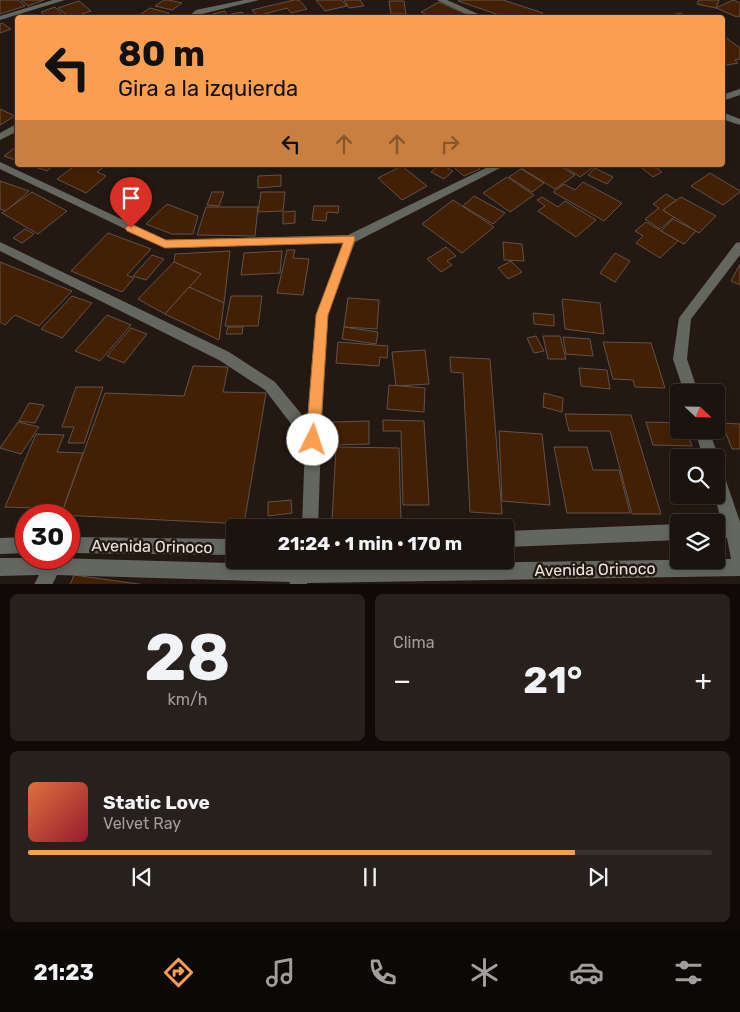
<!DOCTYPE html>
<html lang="es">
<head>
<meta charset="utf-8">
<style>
	body { margin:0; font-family:Rubik,sans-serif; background:#28201c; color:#f1f3f6; height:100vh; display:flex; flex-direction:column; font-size:19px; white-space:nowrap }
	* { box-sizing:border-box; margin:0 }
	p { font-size:16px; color:#a09e9e }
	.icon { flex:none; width:28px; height:28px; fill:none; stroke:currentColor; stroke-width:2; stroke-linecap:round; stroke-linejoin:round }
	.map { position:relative; height:584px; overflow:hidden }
	.details { display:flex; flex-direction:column; gap:10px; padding:10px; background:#0f0a08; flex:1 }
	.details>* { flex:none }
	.guide { position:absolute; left:15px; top:15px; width:710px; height:152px; border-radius:5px; box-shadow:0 2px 8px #0003,0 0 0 1px #39322e; background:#fa9f4f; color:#111; overflow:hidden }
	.needle { width:32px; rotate:112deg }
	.buttons { position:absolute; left:670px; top:384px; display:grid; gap:10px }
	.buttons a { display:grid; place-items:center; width:55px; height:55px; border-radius:5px; background:#1b130e; box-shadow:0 2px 8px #0003,0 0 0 1px #39322e; font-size:25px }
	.speed { position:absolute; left:15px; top:504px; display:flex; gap:10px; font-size:25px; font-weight:700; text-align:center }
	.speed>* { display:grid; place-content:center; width:65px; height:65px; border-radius:50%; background:#1b130e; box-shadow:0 2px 8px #0003,0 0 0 1px #39322e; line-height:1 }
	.speed .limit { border:8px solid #d22; background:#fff; color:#111 }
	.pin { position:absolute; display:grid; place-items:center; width:42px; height:42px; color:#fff; margin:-51px -21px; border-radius:50% 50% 50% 0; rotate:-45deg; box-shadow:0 0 5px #0007 }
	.pin .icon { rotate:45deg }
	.me { position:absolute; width:55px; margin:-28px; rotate:4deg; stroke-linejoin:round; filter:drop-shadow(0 0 4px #0008) }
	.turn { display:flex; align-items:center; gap:18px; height:105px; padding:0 20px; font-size:22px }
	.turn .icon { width:65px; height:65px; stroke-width:2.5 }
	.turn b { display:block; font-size:35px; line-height:42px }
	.lanes { display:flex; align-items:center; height:48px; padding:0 20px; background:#0003; justify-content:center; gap:25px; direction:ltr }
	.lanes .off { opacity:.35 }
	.big { font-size:38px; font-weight:700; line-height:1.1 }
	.details .card { flex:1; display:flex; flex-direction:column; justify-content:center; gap:8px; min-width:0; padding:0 18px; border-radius:8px; background:#28201c }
	.details .dial { align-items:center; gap:0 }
	.dial b { font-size:65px; line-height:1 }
	.song { display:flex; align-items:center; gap:15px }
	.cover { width:60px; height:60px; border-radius:8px; background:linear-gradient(135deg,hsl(20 70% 55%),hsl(350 70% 35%)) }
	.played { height:5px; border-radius:2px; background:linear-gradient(90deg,#fa9f4f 80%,#39322e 80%) }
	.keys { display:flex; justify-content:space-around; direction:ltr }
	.heat { display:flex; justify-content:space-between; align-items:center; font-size:28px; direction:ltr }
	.details .tiles { flex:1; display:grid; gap:10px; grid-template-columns:1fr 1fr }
	.card:last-child { grid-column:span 2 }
	.trip { position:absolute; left:226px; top:519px; width:288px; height:50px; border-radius:5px; background:#1b130e; box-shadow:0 2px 8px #0003,0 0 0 1px #39322e; font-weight:700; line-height:50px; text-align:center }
	.tab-bar { display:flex; height:80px; justify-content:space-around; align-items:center; background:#0b0806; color:#a09e9e }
	.tab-bar .icon { width:35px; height:35px }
	.tab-bar .current { color:#fa9f4f }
	.tab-bar b { font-size:22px; color:#f1f3f6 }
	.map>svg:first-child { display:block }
</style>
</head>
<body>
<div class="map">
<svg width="740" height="585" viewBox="0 0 740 585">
	<rect width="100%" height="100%" fill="#241912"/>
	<!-- building -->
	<g fill="#432004" stroke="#60524a">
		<path d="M0 0H18L25 6 0 14Z"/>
		<path d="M21 0H44L28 6Z"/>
		<path d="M164 0H169L182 3 172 10 155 6Z"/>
		<path d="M294 0H299L307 9 291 13 287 8 257 16 252 10Z"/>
		<path d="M316 0H341L347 6 325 11Z"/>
		<path d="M344 0H360L364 6 349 8Z"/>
		<path d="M459 0H503L543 13 538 18H508L458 1Z"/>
		<path d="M699 0H719L716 8 697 4Z"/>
		<path d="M733 0 740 3V16L737 17 716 8Z"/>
		<path d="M79 1 91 11 70 18 58 8Z"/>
		<path d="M389 1H404L406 14H391Z"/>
		<path d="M439 2 473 17 434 18 421 12Z"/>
		<path d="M55 7 65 18H47L41 12Z"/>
		<path d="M150 8 169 13 162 18 141 14Z"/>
		<path d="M225 11 227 15 242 12 246 18H215L212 14Z"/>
		<path d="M681 13 688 18 667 16Z"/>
		<path d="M2 23 11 29 0 33V24Z"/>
		<path d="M722 35 740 48V59L735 60 738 63 722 66Z"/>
		<path d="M0 109 15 116 0 125Z"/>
		<path d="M18 145V161L4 156Z"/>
		<path d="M30 165H54L47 171Z"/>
		<path d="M76 165H100L104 167 97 172 106 176 86 193 57 179Z"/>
		<path d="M439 165H442L453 171 444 179 431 172Z"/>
		<path d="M451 165H475L480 169 464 176Z"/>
		<path d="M526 165H558L575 175 555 189 521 168Z"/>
		<path d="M562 165H591L594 167 580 177Z"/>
		<path d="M638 165H653L662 172 653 177Z"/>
		<path d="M402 166 427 186 402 200 378 178Z"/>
		<path d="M595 168 613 177 607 184 588 175Z"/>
		<path d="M521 169 544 183 532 192 509 177Z"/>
		<path d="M710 173 740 191V192L723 205 691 186Z"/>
		<path d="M281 175V186L258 188V176Z"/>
		<path d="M507 177 534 195 510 212 483 193Z"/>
		<path d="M0 181 29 191 6 211 0 209Z"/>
		<path d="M583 182 622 203 604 221 553 192 564 184 575 190Z"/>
		<path d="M32 192 67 211 38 234 2 213Z"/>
		<path d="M212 192H224L219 206 207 205Z"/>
		<path d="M261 192H285L283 211 258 212Z"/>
		<path d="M666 194 676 200 663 210 674 217 660 229 645 219 659 208 653 204Z"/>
		<path d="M474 196 505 213 493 224 463 206Z"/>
		<path d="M542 197 558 207 565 201 596 220 576 237 538 211 545 206 537 200Z"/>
		<path d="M681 197 716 216 699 233 663 210Z"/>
		<path d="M453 200 494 227 462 253 422 224Z"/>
		<path d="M167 204 198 216 193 234H172L146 224Z"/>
		<path d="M314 206H339L338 213 327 212 326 221 312 220Z"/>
		<path d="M206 207H258L255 236 197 235Z"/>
		<path d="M295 211V223L283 224V212Z"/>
		<path d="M673 219 696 231 684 244 661 231Z"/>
		<path d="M646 222 678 241 660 258 636 243 643 236 635 231Z"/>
		<path d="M25 229 34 234 22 243 13 238Z"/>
		<path d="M108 233 151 249 127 275 134 278 122 292 71 271Z"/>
		<path d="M503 242 522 244 524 261 504 260Z"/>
		<path d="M446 247 456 256 447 261 452 265 441 272 427 259Z"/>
		<path d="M287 250H295L293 258 309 259 303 295 277 293Z"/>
		<path d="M230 251 224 303 189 287 201 274 174 262 175 254Z"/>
		<path d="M282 251 280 273 241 275 244 253Z"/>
		<path d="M615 253 630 261 615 282 600 273Z"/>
		<path d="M152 255 164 259 146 280 133 276Z"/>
		<path d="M511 261 522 272 508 279 498 268Z"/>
		<path d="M0 262 72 291 39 326 15 315 5 325 0 322Z"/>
		<path d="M174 262 201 274 165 314 138 299Z"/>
		<path d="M740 264V285L731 281Z"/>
		<path d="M189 287 224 303 219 340 165 314Z"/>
		<path d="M72 296 92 303 62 338 41 329Z"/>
		<path d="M231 296H262L258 326H225Z"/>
		<path d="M348 298 379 300 377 329 344 327Z"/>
		<path d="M562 299 600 303 604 334 565 329Z"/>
		<path d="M533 313 554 315V326L534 324Z"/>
		<path d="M107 315 131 325 100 361 75 351Z"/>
		<path d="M228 327H243L242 334H226Z"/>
		<path d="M344 327 378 332 376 344 342 339Z"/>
		<path d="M131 328 147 334 124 363 107 356Z"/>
		<path d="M536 336 544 351 534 353 527 338Z"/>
		<path d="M543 336H560L566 359H548Z"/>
		<path d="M563 337 590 339 593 356 566 354Z"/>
		<path d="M338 342 388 346 387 358 380 357 379 366 336 363Z"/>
		<path d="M603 342 651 343 665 388 635 387 633 380 613 379Z"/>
		<path d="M425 350 429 384 396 386 392 352Z"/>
		<path d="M450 357 490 359 502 514 470 512 463 373 451 372Z"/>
		<path d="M193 366 228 367 223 392 266 393 244 524 61 515 105 393 184 396Z"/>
		<path d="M579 368 607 370 610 389 581 386Z"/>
		<path d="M389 385 425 388 424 412 387 409Z"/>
		<path d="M76 387H103L84 443H68L74 427H62Z"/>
		<path d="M544 393 563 398 562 412 543 407Z"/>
		<path d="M29 403 44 405 35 423 19 421Z"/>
		<path d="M565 414 631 415 661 514H632L610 431H569Z"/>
		<path d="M383 420 424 421 429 505H403L401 431H383Z"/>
		<path d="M369 421V444L333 445V422Z"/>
		<path d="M18 422 39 427 21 454 0 448Z"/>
		<path d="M646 422 679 423V430H686L692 446 653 445Z"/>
		<path d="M722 423 740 424V449H732Z"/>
		<path d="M499 431 542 434 550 505 502 501Z"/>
		<path d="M36 434 64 435 57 452 83 453 63 509 5 507Z"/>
		<path d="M336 447 399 448 401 521H332Z"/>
		<path d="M554 447H587L593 470H619L630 513H567Z"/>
		<path d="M291 500 292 513 268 516V502Z"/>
		<path d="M74 575 145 585H70Z"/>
	</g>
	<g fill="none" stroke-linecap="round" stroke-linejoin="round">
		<!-- street -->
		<g fill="#646760" fill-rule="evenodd">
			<path d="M53 0H65L0 20V16Z"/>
			<path d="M244 0H259L202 14 197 18H187L196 10Z"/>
			<path d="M437 0H447L487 18H475Z"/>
			<path d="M740 89V95L722 101V95Z"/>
			<path d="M722 112 740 119V125L722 119Z"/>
			<path d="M18 123V131L0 140V133Z"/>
			<path d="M0 162 166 240 348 235 492 165H506L355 242 328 315 321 440 318 528H302L305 442 265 390 219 360 0 251V242L229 352 275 382 307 421 316 315 343 243 165 248 0 169Z"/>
			<path d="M740 242V255L691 319 687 359 698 392H684L673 359 679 318 736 243Z"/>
			<path d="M695 430H709L719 458 716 463V458H703Z"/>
			<path d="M716 467 722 469 740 522V576L307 583V585H289L290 582 57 575 52 585H34L39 575 0 576V558H55L295 565 296 560H314L312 565 731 559 727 538H716V522H714H722L714 495H716Z"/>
			<path d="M679 524V540L505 547V531Z"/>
			<path d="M26 537V553L0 554V538Z"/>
			<path d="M69 537 235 539V555L69 553Z"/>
		</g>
	</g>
	<!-- route -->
	<path fill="#fa9f4f" stroke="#a26733" d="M131 224 166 240 354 236 355 239 328 315 320 440 318 445 313 447 308 445 306 440 316 315 343 243 165 248 127 231 125 228Z"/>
	<g text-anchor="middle" stroke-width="5" stroke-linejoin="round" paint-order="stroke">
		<!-- near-street labels -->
		<g font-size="16" fill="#ece4df" stroke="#241912">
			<text transform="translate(152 546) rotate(1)" y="6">Avenida Orinoco</text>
			<text transform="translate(595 569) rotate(-1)" y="6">Avenida Orinoco</text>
		</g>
	</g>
</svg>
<div class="buttons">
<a><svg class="needle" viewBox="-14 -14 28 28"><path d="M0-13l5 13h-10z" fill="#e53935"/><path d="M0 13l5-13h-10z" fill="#a09e9e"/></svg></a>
<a><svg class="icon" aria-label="search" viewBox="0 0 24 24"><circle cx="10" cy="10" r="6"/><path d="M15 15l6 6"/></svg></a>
<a><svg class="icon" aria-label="layers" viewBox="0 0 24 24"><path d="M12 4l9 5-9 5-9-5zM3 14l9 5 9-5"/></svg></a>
</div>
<div class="speed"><div class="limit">30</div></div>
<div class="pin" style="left:131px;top:228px;background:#d93025"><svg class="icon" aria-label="arrive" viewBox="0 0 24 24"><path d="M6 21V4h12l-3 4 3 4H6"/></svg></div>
<svg class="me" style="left:313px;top:440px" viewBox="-20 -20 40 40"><circle r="19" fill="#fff"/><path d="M0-13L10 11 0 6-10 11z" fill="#fa9f4f"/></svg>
<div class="trip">21:24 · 1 min · 170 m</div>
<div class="guide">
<div class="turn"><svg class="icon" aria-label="left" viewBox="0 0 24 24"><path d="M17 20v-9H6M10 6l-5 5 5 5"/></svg><div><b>80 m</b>Gira a la izquierda</div></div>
<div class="lanes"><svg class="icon" aria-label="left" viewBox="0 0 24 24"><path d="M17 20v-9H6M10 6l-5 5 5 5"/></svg><svg class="icon off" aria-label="ahead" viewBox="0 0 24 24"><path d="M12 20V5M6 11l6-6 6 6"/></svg><svg class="icon off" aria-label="ahead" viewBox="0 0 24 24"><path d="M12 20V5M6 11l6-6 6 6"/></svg><svg class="icon off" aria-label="right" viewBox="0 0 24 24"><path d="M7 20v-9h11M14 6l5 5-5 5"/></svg></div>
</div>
</div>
<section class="details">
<div class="tiles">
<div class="card dial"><b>28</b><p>km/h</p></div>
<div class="card"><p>Clima</p>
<div class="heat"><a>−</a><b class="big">21°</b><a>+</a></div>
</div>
<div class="card">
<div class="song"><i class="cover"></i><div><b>Static Love</b><p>Velvet Ray</p></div></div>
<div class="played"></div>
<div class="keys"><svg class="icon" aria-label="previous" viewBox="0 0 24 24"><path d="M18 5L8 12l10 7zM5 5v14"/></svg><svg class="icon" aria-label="pause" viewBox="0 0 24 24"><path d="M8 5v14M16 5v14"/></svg><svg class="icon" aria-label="next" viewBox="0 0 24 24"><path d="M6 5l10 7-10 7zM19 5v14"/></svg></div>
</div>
</div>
</section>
<nav class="tab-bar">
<b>21:23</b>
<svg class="icon current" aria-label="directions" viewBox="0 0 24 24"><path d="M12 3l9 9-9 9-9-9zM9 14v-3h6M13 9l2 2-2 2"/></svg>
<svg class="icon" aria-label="music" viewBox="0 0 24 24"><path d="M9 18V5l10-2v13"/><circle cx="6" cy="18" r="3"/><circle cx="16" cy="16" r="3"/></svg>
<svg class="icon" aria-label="phone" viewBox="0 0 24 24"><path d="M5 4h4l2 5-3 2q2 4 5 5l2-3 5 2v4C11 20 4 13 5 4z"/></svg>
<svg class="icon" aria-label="climate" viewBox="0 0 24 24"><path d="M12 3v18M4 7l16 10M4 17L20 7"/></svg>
<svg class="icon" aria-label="car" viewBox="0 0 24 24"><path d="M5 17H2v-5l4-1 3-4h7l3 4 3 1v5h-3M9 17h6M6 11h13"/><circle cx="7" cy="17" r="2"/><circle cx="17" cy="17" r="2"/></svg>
<svg class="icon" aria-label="filters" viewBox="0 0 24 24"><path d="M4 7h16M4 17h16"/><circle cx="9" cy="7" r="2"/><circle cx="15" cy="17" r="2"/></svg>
</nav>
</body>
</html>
